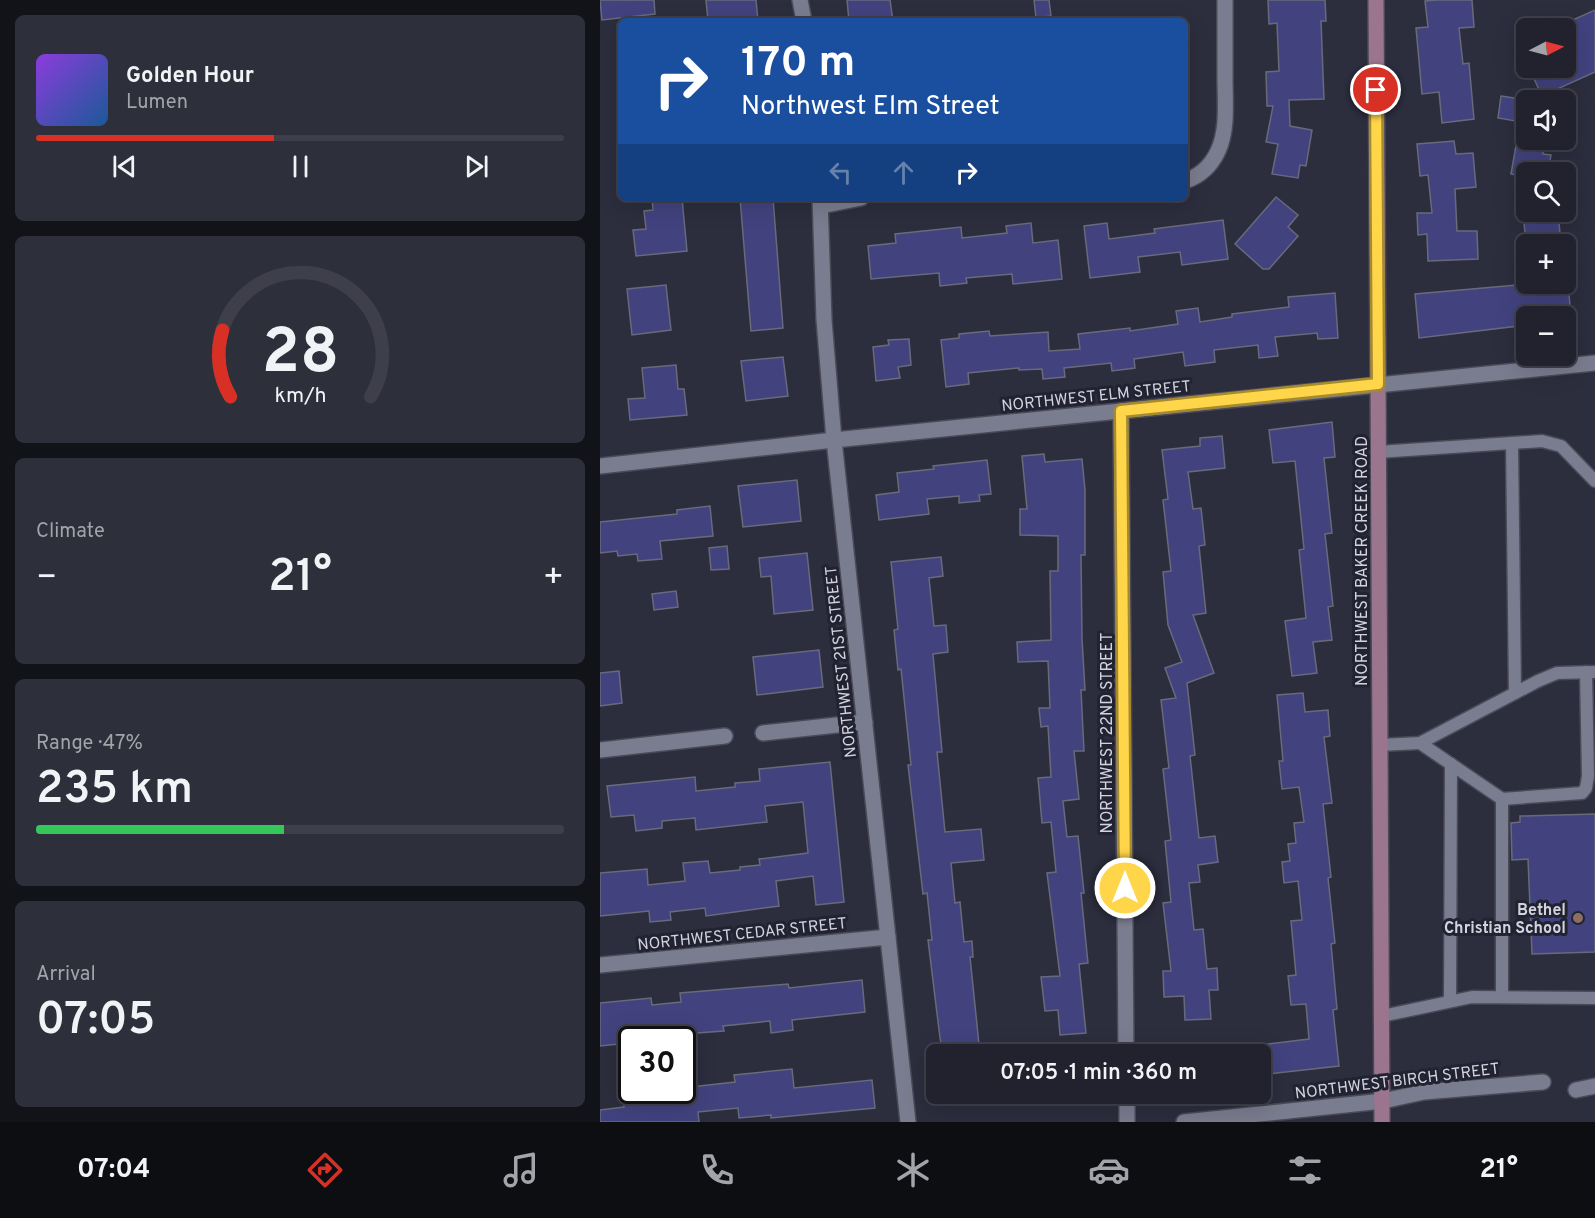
<!DOCTYPE html>
<html lang="en">
<head>
<meta charset="utf-8">
<style>
	body { margin:0; font-family:Overpass,sans-serif; background:#2d2f3a; color:#f1f3f6; height:100vh; display:flex; flex-direction:column; font-size:22px; white-space:nowrap }
	* { box-sizing:border-box; margin:0 }
	p { font-size:20px; color:#a2a4aa }
	.icon { flex:none; width:33px; height:33px; fill:none; stroke:currentColor; stroke-width:2; stroke-linecap:round; stroke-linejoin:round }
	.map { position:relative; flex:1; overflow:hidden }
	.details { display:flex; flex-direction:column; gap:15px; padding:15px; background:#121319; width:600px }
	.details>* { flex:none }
	.guide { position:absolute; left:18px; top:18px; width:570px; height:183px; border-radius:9px; box-shadow:0 6px 24px #0002,0 0 0 2px #3e3f4a; background:#1a4fa0; color:#fff; overflow:hidden }
	.needle { width:39px; rotate:84deg }
	.tools { position:absolute; left:916px; top:18px; display:grid; gap:12px }
	.tools a { display:grid; place-items:center; width:60px; height:60px; border-radius:9px; background:#21222e; box-shadow:0 6px 24px #0002,0 0 0 2px #3e3f4a; font-size:30px }
	.speed { position:absolute; left:18px; top:1026px; display:flex; gap:12px; font-size:30px; font-weight:700; text-align:center }
	.speed>* { display:grid; place-content:center; width:78px; height:78px; border-radius:50%; background:#21222e; box-shadow:0 6px 24px #0002,0 0 0 2px #3e3f4a; line-height:1 }
	.speed .limit { border:3px solid #111; border-radius:9px; background:#fff; color:#111 }
	.pin { position:absolute; display:grid; place-items:center; width:51px; height:51px; color:#fff; margin:-26px; border:3px solid #fff; border-radius:50%; box-shadow:0 2px 6px #0007 }
	.me { position:absolute; width:66px; margin:-33px; rotate:0deg; stroke-linejoin:round; filter:drop-shadow(0 0 4px #0008) }
	.turn { display:flex; align-items:center; gap:21px; height:126px; padding:0 24px; font-size:27px }
	.turn .icon { width:78px; height:78px; stroke-width:2.5 }
	.turn b { display:block; font-size:42px; line-height:51px }
	.lanes { display:flex; align-items:center; height:57px; padding:0 24px; background:#0003; justify-content:center; gap:30px; direction:ltr }
	.lanes .off { opacity:.35 }
	.big { font-size:45px; font-weight:600; line-height:1.1 }
	.details .card { flex:1; display:flex; flex-direction:column; justify-content:center; gap:9px; min-width:0; padding:0 21px; border-radius:9px; background:#2d2f3a }
	.details .dial { align-items:center; gap:0 }
	.dial svg { height:156px; overflow:visible; fill:none; stroke:#3e3f4a; stroke-width:7; stroke-linecap:round; text-anchor:middle }
	.dial text { fill:#f1f3f6; stroke:none }
	.song { display:flex; align-items:center; gap:18px }
	.cover { width:72px; height:72px; border-radius:9px; background:linear-gradient(135deg,hsl(270 70% 55%),hsl(210 70% 35%)) }
	.played { height:6px; border-radius:3px; background:linear-gradient(90deg,#d93025 45%,#3e3f4a 45%) }
	.keys { display:flex; justify-content:space-around; direction:ltr }
	.heat { display:flex; justify-content:space-between; align-items:center; font-size:33px; direction:ltr }
	.charge { height:9px; border-radius:4px; background:linear-gradient(90deg,#34c759 47%,#3e3f4a 0) }
	.trip { position:absolute; left:326px; top:1044px; width:345px; height:60px; border-radius:9px; background:#21222e; box-shadow:0 6px 24px #0002,0 0 0 2px #3e3f4a; font-weight:600; line-height:60px; text-align:center }
	.menu { display:flex; height:96px; justify-content:space-around; align-items:center; background:#0d0e12; color:#a2a4aa }
	.menu .icon { width:42px; height:42px }
	.menu .on { color:#d93025 }
	.menu b { font-size:27px; color:#f1f3f6 }
	main { display:flex; flex:1; min-height:0 }
	.map>svg:first-child { display:block }
</style>
</head>
<body>
<main>
<section class="details">
<div class="card">
<div class="song"><i class="cover"></i><div><b>Golden Hour</b><p>Lumen</p></div></div>
<div class="played"></div>
<div class="keys"><svg class="icon" aria-label="previous" viewBox="0 0 24 24"><path d="M18 5L8 12l10 7zM5 5v14"/></svg><svg class="icon" aria-label="pause" viewBox="0 0 24 24"><path d="M8 5v14M16 5v14"/></svg><svg class="icon" aria-label="next" viewBox="0 0 24 24"><path d="M6 5l10 7-10 7zM19 5v14"/></svg></div>
</div>
<div class="card dial"><svg viewBox="0 0 100 80">
<path d="M14 69A42 42 0 1 1 86 69"/>
<path d="M14 69A42 42 0 0 1 10 35" stroke="#d93025"/>
<text x="50" y="56" font-size="32" font-weight="700">28</text>
<text x="50" y="72" font-size="11">km/h</text>
</svg></div>
<div class="card"><p>Climate</p>
<div class="heat"><a>−</a><b class="big">21°</b><a>+</a></div>
</div>
<div class="card"><p>Range · 47%</p><b class="big">235 km</b><div class="charge"></div></div>
<div class="card"><p>Arrival</p><b class="big">07:05</b></div>
</section>
<div class="map">
<svg width="995" height="1122" viewBox="0 0 995 1122">
	<rect width="100%" height="100%" fill="#2c2d3d"/>
	<!-- building -->
	<g fill="#42427f" stroke="#686a7c" stroke-width="1.5">
		<path d="M0 0H54L55 14 2 20Z"/>
		<path d="M106 0H156L158 21H108Z"/>
		<path d="M247 0H290L293 21H249Z"/>
		<path d="M434 0H449L451 16 436 18Z"/>
		<path d="M668 0H725L726 21H721L724 99 689 100 690 126 712 130 706 166 700 165 698 178 672 174 678 144 666 142 673 106H667L666 72 679 71 677 23 669 24Z"/>
		<path d="M836 0H872L874 27 859 28 863 64 869 63 874 119 842 123 839 92 822 94 816 28 828 27 825 1Z"/>
		<path d="M995 10V72L942 96 929 68H966V23Z"/>
		<path d="M901 96 927 100V123L898 118Z"/>
		<path d="M917 140H945L943 154 951 155 948 172H927V177L911 174Z"/>
		<path d="M854 141 856 154 873 153 876 187 855 189 857 231H877L878 259 828 261 827 234 818 235 817 213H832L828 175 820 176 817 144Z"/>
		<path d="M676 197 698 215 688 227 698 236 669 269H663L635 244Z"/>
		<path d="M52 198H82L87 251 36 256 33 230 46 229 44 211 53 210Z"/>
		<path d="M140 198H173L183 328 151 331Z"/>
		<path d="M923 212H958L961 244H926Z"/>
		<path d="M623 220 628 259 582 265 580 252 538 257 540 272 490 278 484 226 507 223 509 239 555 233 554 229Z"/>
		<path d="M431 223 433 243 458 240 462 279 413 284 412 274 366 278 367 283 340 286 339 273 271 279 268 246 296 243 295 234 361 227 362 238 407 233 406 226Z"/>
		<path d="M930 284H968L971 316H927V325L819 338 815 294Z"/>
		<path d="M66 285 71 330 32 335 27 289Z"/>
		<path d="M735 293 738 338 718 339 717 333 675 337 678 356 659 358 658 345 614 350 615 362 585 366 583 352 534 359 535 368 512 371 511 363 464 368 465 377 443 379 442 369 419 370V368L368 373 369 384 346 387 341 340 359 338V334L389 331 390 336 448 332 449 351 480 349 478 334 530 328V331L578 324 576 311 598 308 600 322 632 317V314L689 307 688 297Z"/>
		<path d="M309 339 311 365 298 367 300 378 276 381 273 347 289 345 288 340Z"/>
		<path d="M183 357 188 396 146 401 141 361Z"/>
		<path d="M76 365 78 389H84L87 415 30 420 28 399 45 398 42 368Z"/>
		<path d="M732 422 735 457 724 458 732 533 725 534 733 606 728 607 732 640 713 642 717 673 692 676 685 621 706 618 699 550 704 549 695 461 673 463 669 430Z"/>
		<path d="M622 436 625 468 588 472 593 509 601 508 605 545 599 546 606 613 593 615 614 673 587 683 595 755 590 756 599 838 615 836 618 862 598 865 600 882 589 883 594 930 603 929 607 969 617 968 618 990H609L611 1019 585 1020 584 996 564 997 563 971H571L563 903 571 902 565 841 571 840 563 769 569 768 561 700 576 698 565 668 582 662 568 625 563 572 571 571 563 500 568 499 562 450 600 446V438Z"/>
		<path d="M444 454 445 462 482 459 485 490V555H481L482 638 485 690H481L484 751H474L479 799 463 801 467 837 478 836 484 893H481L488 963 479 964 486 1033 460 1035 458 1010 445 1011 441 977 460 976 447 873 456 872 451 822 442 823 438 778 451 777 448 726 441 727 439 708H450L448 661 418 662 417 642 451 640 450 571H458V536L420 535V509H427L422 456Z"/>
		<path d="M387 460 391 494 379 495 380 501 359 503V496L327 499 329 514 279 520 276 495 299 492 297 473 334 469 333 466Z"/>
		<path d="M197 480 201 521 143 527 138 486Z"/>
		<path d="M110 506 113 536 60 541 62 559 38 561 37 554 18 556 17 551 0 553V522L77 514V510Z"/>
		<path d="M127 546 129 569 111 570 109 548Z"/>
		<path d="M207 553 213 610 174 614 171 576 161 577 159 558Z"/>
		<path d="M341 557 343 576 329 578 334 626 346 625 348 652 333 654 342 752H337L345 832 381 829 384 860 351 863 355 903 360 902 364 942 372 941 373 957H370L380 1054H343L340 1038 328 940H332L327 893 323 894 308 765H311L301 669 298 670 294 630 298 629 291 562Z"/>
		<path d="M76 591 78 607 54 610 52 594Z"/>
		<path d="M219 650 223 687 157 695 153 657Z"/>
		<path d="M19 671 22 703 0 706V673Z"/>
		<path d="M703 693 705 712 728 710 730 736 724 737 732 803 723 804 731 877 728 878 735 943 731 944 737 1009 733 1010 739 1066 660 1075V1045L709 1039 706 1004 691 1005 688 976 696 975 691 921 702 920 698 881 684 883 682 862 690 861 688 844 696 843 694 823 704 822 699 787 682 789 679 761H683L677 695Z"/>
		<path d="M230 762 244 902 216 905 213 876 176 881 179 906 106 916 105 908 70 912 71 920 50 922 49 911 0 916V873L47 869 48 885 85 881 83 863 108 861 110 873 140 870V867L160 865 159 859 208 853 203 802 165 806 167 822 96 830 95 818 62 821V828L36 831 34 815 11 817 7 786 95 777 96 791 135 787V783L160 781 159 769Z"/>
		<path d="M995 814V952L932 954 928 859 912 860 911 823 920 822V816Z"/>
		<path d="M262 980 265 1012 192 1020 193 1030 171 1033 170 1021 123 1026 124 1031 55 1036 56 1040H17L18 1044 0 1046V1003L51 998 52 1005 81 1002 80 993 188 984 189 988Z"/>
		<path d="M192 1069 194 1088 272 1080 275 1108 171 1118V1115L139 1118 138 1108 98 1112 99 1122H0V1110L24 1107 23 1090H43L44 1094 82 1090V1088L135 1082 134 1075Z"/>
	</g>
	<g fill="none" stroke-linecap="round" stroke-linejoin="round">
		<!-- lane casing -->
		<g stroke="#4a4a57" stroke-width="15">
			<g id="lane">
				<path d="M912 443 915 693"/>
				<path d="M778 452 942 441 961 446 995 481"/>
				<path d="M820 743 902 799 982 793 986 788 988 776 986 672"/>
				<path d="M780 745 820 743 938 681 957 673 995 672"/>
				<path d="M902 997V799"/>
				<path d="M850 1001 851 764"/>
				<path d="M782 1016 872 997 995 998"/>
			</g>
		</g>
		<!-- street casing -->
		<g stroke="#4a4a57" stroke-width="18">
			<g id="street">
				<path d="M200 0 204 21"/>
				<path d="M585 181C600 176 611 166 618 151 628 130 625 102 625 78 625 52 625 26 625 0"/>
				<path d="M220 198 224 320 234 440 308 1122"/>
				<path d="M221 206 261 198"/>
				<path d="M521 411 526 1054"/>
				<path d="M0 466 234 440 995 363"/>
				<path d="M163 733 265 722"/>
				<path d="M0 750 125 736"/>
				<path d="M0 965 288 937"/>
				<path d="M976 1090 995 1086"/>
				<path d="M527 1094V1122"/>
				<path d="M584 1122 783 1101 824 1092 943 1082"/>
			</g>
		</g>
		<!-- secondary casing -->
		<g stroke="#4a4a57" stroke-width="18">
			<path id="secondary" d="M776 0 782 1122"/>
		</g>
		<!-- lane -->
		<use href="#lane" stroke="#7a7c8f" stroke-width="12"/>
		<!-- street -->
		<use href="#street" stroke="#7a7c8f" stroke-width="15"/>
		<!-- secondary -->
		<use href="#secondary" stroke="#9b758d" stroke-width="15"/>
	</g>
	<g fill="none" stroke-linecap="round" stroke-linejoin="round">
		<!-- route casing -->
		<g stroke="#a68a30" stroke-width="15">
			<path id="route" d="M525 888 521 411 778 384 776 90"/>
		</g>
		<!-- route -->
		<use href="#route" stroke="#ffd54a" stroke-width="10"/>
	</g>
	<!-- markers -->
	<circle fill="#8d6e63" stroke="#222332" stroke-width="2" cx="978" cy="918" r="6"/>
	<g text-anchor="middle" stroke-width="6" stroke-linejoin="round" paint-order="stroke">
		<!-- street labels -->
		<g font-size="16" fill="#d2d3dd" stroke="#222332">
			<text transform="translate(496 395) rotate(-6)" y="6">NORTHWEST ELM STREET</text>
			<text transform="translate(761 561) rotate(-90)" y="6">NORTHWEST BAKER CREEK ROAD</text>
			<text transform="translate(240 662) rotate(-96)" y="6">NORTHWEST 21ST STREET</text>
			<text transform="translate(506 733) rotate(-90)" y="6">NORTHWEST 22ND STREET</text>
			<text transform="translate(142 933) rotate(-6)" y="6">NORTHWEST CEDAR STREET</text>
			<text transform="translate(797 1080) rotate(-7)" y="6">NORTHWEST BIRCH STREET</text>
		</g>
		<!-- poi labels -->
		<g font-size="16" font-weight="bold" fill="#d2d3dd" stroke="#222332" text-anchor="end">
			<text x="966" y="915">Bethel<tspan x="966" dy="18">Christian School</tspan></text>
		</g>
	</g>
</svg>
<div class="tools">
<a><svg class="needle" viewBox="-14 -14 28 28"><path d="M0-13l5 13h-10z" fill="#e53935"/><path d="M0 13l5-13h-10z" fill="#a2a4aa"/></svg></a>
<a><svg class="icon" aria-label="sound" viewBox="0 0 24 24"><path d="M4 9h4l5-4v14l-5-4H4zM17 9q2 3 0 6"/></svg></a>
<a><svg class="icon" aria-label="search" viewBox="0 0 24 24"><circle cx="10" cy="10" r="6"/><path d="M15 15l6 6"/></svg></a>
<a>+</a>
<a>−</a>
</div>
<div class="speed"><div class="limit">30</div></div>
<div class="pin" style="left:776px;top:90px;background:#d93025"><svg class="icon" aria-label="arrive" viewBox="0 0 24 24"><path d="M6 21V4h12l-3 4 3 4H6"/></svg></div>
<svg class="me" style="left:525px;top:888px" viewBox="-20 -20 40 40"><circle r="17" fill="#ffd54a" stroke="#fff" stroke-width="3"/><path d="M0-11L8 9 0 5-8 9z" fill="#fff"/></svg>
<div class="trip">07:05 · 1 min · 360 m</div>
<div class="guide">
<div class="turn"><svg class="icon" aria-label="right" viewBox="0 0 24 24"><path d="M7 20v-9h11M14 6l5 5-5 5"/></svg><div><b>170 m</b>Northwest Elm Street</div></div>
<div class="lanes"><svg class="icon off" aria-label="left" viewBox="0 0 24 24"><path d="M17 20v-9H6M10 6l-5 5 5 5"/></svg><svg class="icon off" aria-label="ahead" viewBox="0 0 24 24"><path d="M12 20V5M6 11l6-6 6 6"/></svg><svg class="icon" aria-label="right" viewBox="0 0 24 24"><path d="M7 20v-9h11M14 6l5 5-5 5"/></svg></div>
</div>
</div>
</main>
<nav class="menu">
<b>07:04</b>
<svg class="icon on" aria-label="directions" viewBox="0 0 24 24"><path d="M12 3l9 9-9 9-9-9zM9 14v-3h6M13 9l2 2-2 2"/></svg>
<svg class="icon" aria-label="music" viewBox="0 0 24 24"><path d="M9 18V5l10-2v13"/><circle cx="6" cy="18" r="3"/><circle cx="16" cy="16" r="3"/></svg>
<svg class="icon" aria-label="phone" viewBox="0 0 24 24"><path d="M5 4h4l2 5-3 2q2 4 5 5l2-3 5 2v4C11 20 4 13 5 4z"/></svg>
<svg class="icon" aria-label="climate" viewBox="0 0 24 24"><path d="M12 3v18M4 7l16 10M4 17L20 7"/></svg>
<svg class="icon" aria-label="car" viewBox="0 0 24 24"><path d="M5 17H2v-5l4-1 3-4h7l3 4 3 1v5h-3M9 17h6M6 11h13"/><circle cx="7" cy="17" r="2"/><circle cx="17" cy="17" r="2"/></svg>
<svg class="icon" aria-label="filters" viewBox="0 0 24 24"><path d="M4 7h16M4 17h16"/><circle cx="9" cy="7" r="2"/><circle cx="15" cy="17" r="2"/></svg>
<b>21°</b>
</nav>
</body>
</html>
